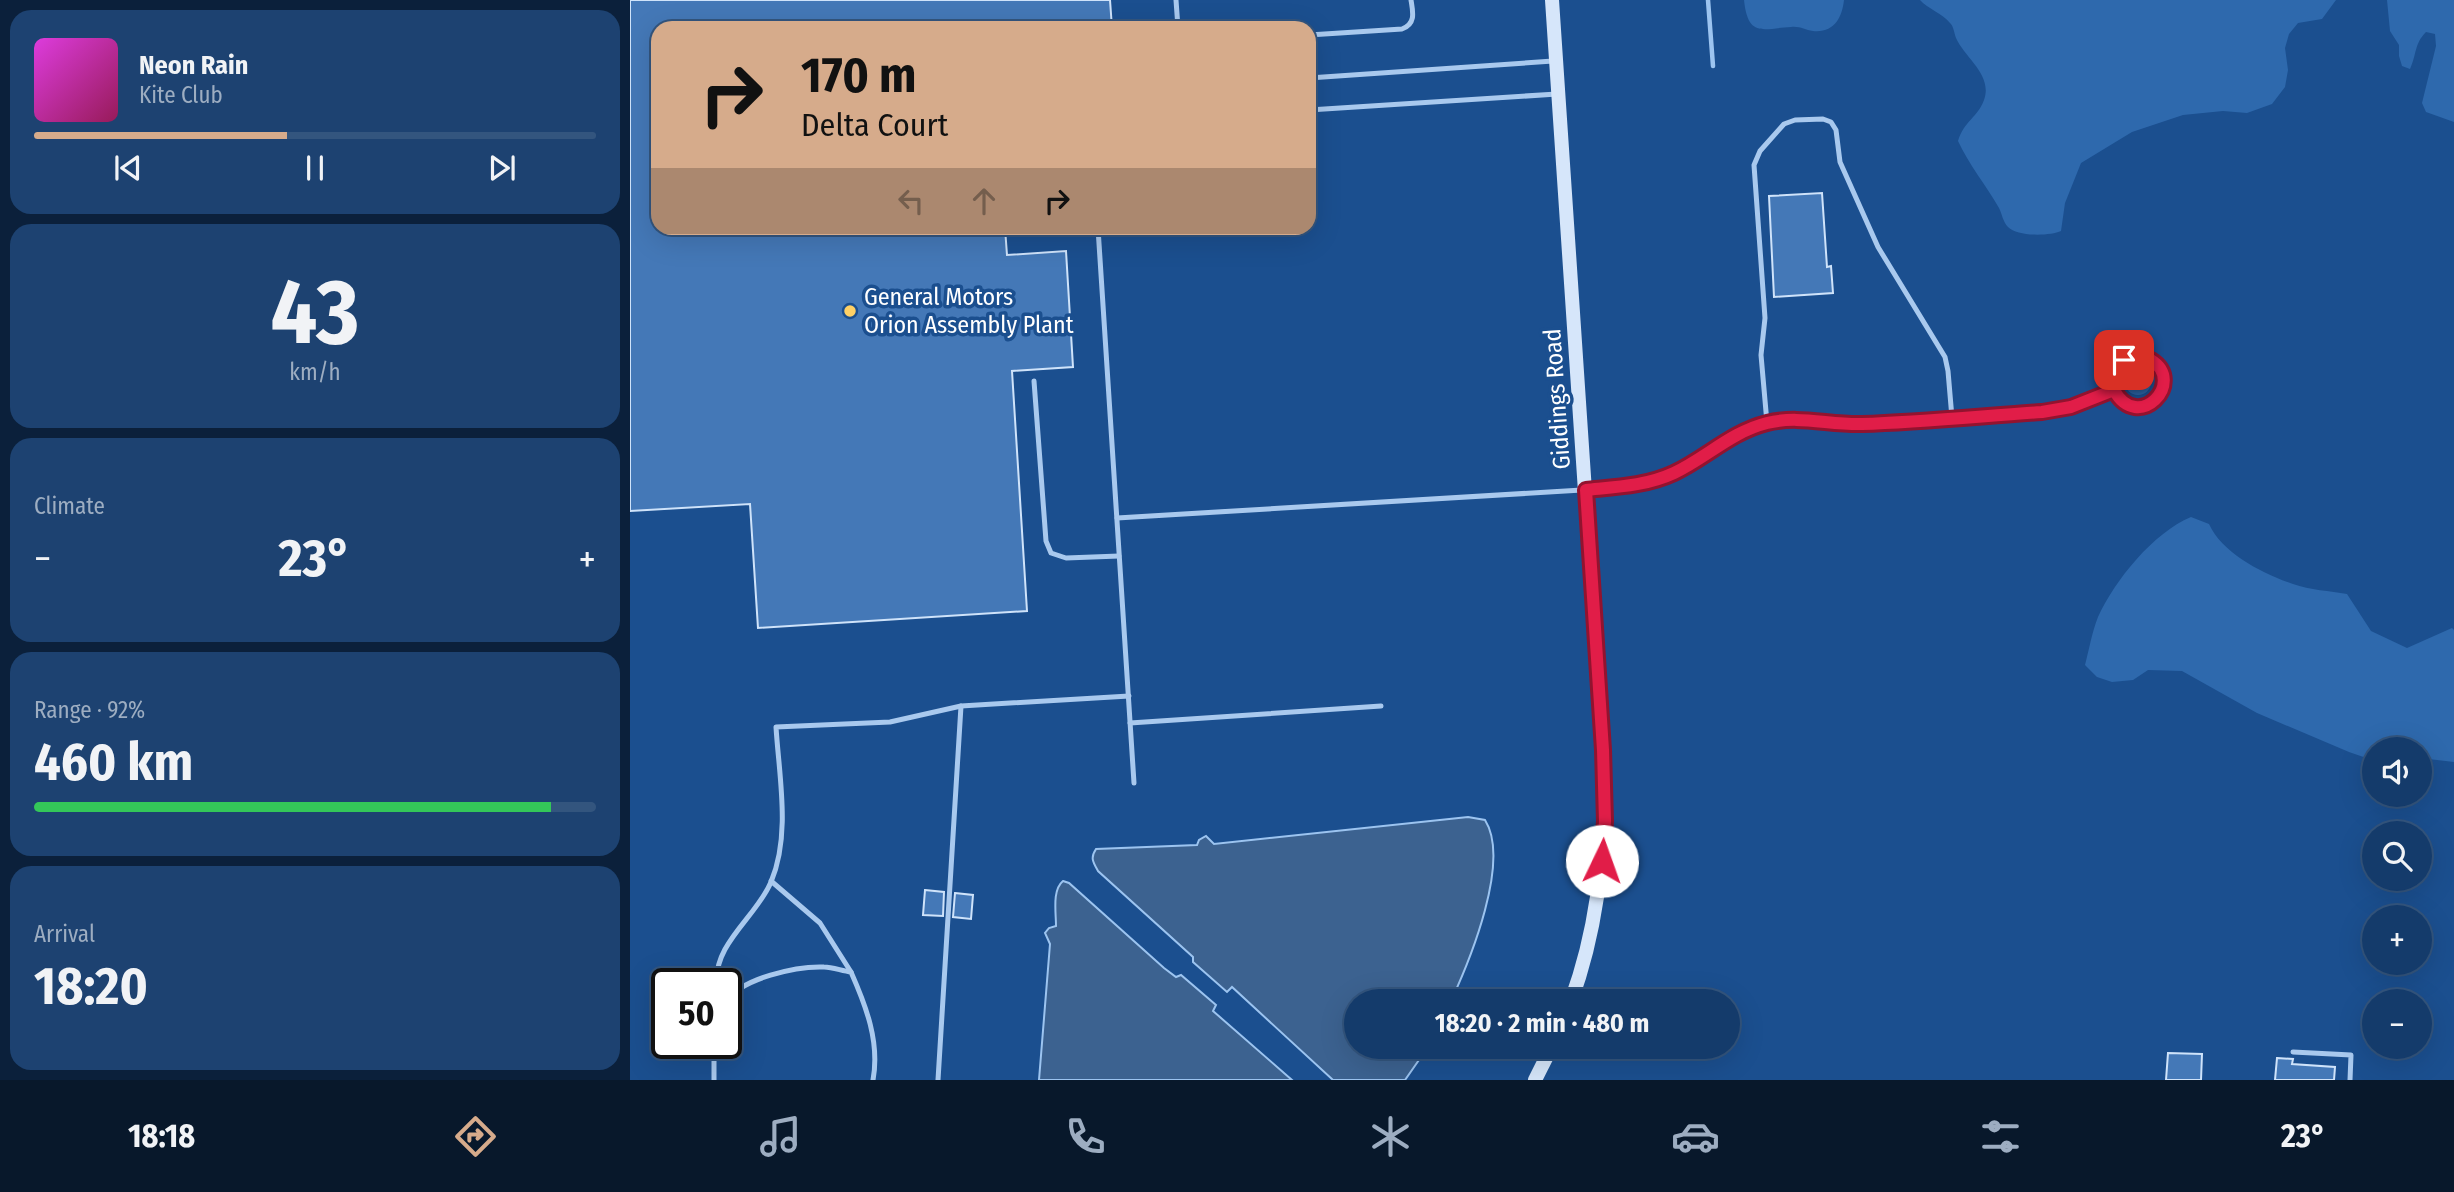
<!DOCTYPE html>
<html lang="en">
<head>
<meta charset="utf-8">
<style>
	body { margin:0; font-family:"Fira Sans Condensed",sans-serif; background:#1d4271; color:#f1f3f6; height:100vh; display:flex; flex-direction:column; font-size:26px; white-space:nowrap }
	* { box-sizing:border-box; margin:0 }
	p { font-size:23px; color:#9dadc1 }
	.icon { flex:none; width:38px; height:38px; fill:none; stroke:currentColor; stroke-width:2; stroke-linecap:round; stroke-linejoin:round }
	.map { position:relative; flex:1; overflow:hidden }
	.panel { display:flex; flex-direction:column; gap:10px; padding:10px; background:#0b203b; width:630px }
	.panel>* { flex:none }
	.top-card { position:absolute; left:21px; top:21px; width:665px; height:214px; border-radius:21px; box-shadow:0 7px 28px #0002,0 0 0 2px #33557e; background:#d6ab8b; color:#111; overflow:hidden }
	.tools { position:absolute; left:1732px; top:737px; display:grid; gap:14px }
	.tools a { display:grid; place-items:center; width:70px; height:70px; border-radius:50%; background:#143b6b; box-shadow:0 7px 28px #0002,0 0 0 2px #33557e; font-size:35px }
	.speed { position:absolute; left:21px; top:968px; display:flex; gap:14px; font-size:35px; font-weight:700; text-align:center }
	.speed>* { display:grid; place-content:center; width:91px; height:91px; border-radius:50%; background:#143b6b; box-shadow:0 7px 28px #0002,0 0 0 2px #33557e; line-height:1 }
	.speed .limit { border:4px solid #111; border-radius:10px; background:#fff; color:#111 }
	.pin { position:absolute; display:grid; place-items:center; width:60px; height:60px; color:#fff; margin:-30px; border-radius:14px; box-shadow:0 4px 10px #0006 }
	.me { position:absolute; width:77px; margin:-38px; rotate:3deg; stroke-linejoin:round; filter:drop-shadow(0 0 5px #0008) }
	.turn { display:flex; align-items:center; gap:24px; height:147px; padding:0 35px; font-size:32px }
	.turn .icon { width:91px; height:91px; stroke-width:2.5 }
	.turn b { display:block; font-size:49px; line-height:60px }
	.lanes { display:flex; align-items:center; height:66px; padding:0 35px; background:#0003; justify-content:center; gap:35px; direction:ltr }
	.lanes .off { opacity:.35 }
	.big { font-size:52px; font-weight:700; line-height:1.1 }
	.panel .widget { flex:1; display:flex; flex-direction:column; justify-content:center; gap:10px; min-width:0; padding:0 24px; border-radius:21px; background:#1d4271 }
	.panel .dial { align-items:center; gap:0 }
	.dial b { font-size:91px; line-height:1 }
	.song { display:flex; align-items:center; gap:21px }
	.cover { width:84px; height:84px; border-radius:10px; background:linear-gradient(135deg,hsl(300 70% 55%),hsl(330 70% 35%)) }
	.played { height:7px; border-radius:4px; background:linear-gradient(90deg,#d6ab8b 45%,#33557e 45%) }
	.keys { display:flex; justify-content:space-around; direction:ltr }
	.heat { display:flex; justify-content:space-between; align-items:center; font-size:38px; direction:ltr }
	.charge { height:10px; border-radius:5px; background:linear-gradient(90deg,#34c759 92%,#33557e 0) }
	.trip { position:absolute; left:714px; top:989px; width:396px; height:70px; border-radius:35px; background:#143b6b; box-shadow:0 7px 28px #0002,0 0 0 2px #33557e; font-weight:700; line-height:70px; text-align:center }
	.tabs { display:flex; height:112px; justify-content:space-around; align-items:center; background:#08182b; color:#9dadc1 }
	.tabs .icon { width:49px; height:49px }
	.tabs .selected { color:#d6ab8b }
	.tabs b { font-size:32px; color:#f1f3f6 }
	main { display:flex; flex:1; min-height:0 }
	.map>svg:first-child { display:block }
</style>
</head>
<body>
<main>
<section class="panel">
<div class="widget">
<div class="song"><i class="cover"></i><div><b>Neon Rain</b><p>Kite Club</p></div></div>
<div class="played"></div>
<div class="keys"><svg class="icon" aria-label="previous" viewBox="0 0 24 24"><path d="M18 5L8 12l10 7zM5 5v14"/></svg><svg class="icon" aria-label="pause" viewBox="0 0 24 24"><path d="M8 5v14M16 5v14"/></svg><svg class="icon" aria-label="next" viewBox="0 0 24 24"><path d="M6 5l10 7-10 7zM19 5v14"/></svg></div>
</div>
<div class="widget dial"><b>43</b><p>km/h</p></div>
<div class="widget"><p>Climate</p>
<div class="heat"><a>−</a><b class="big">23°</b><a>+</a></div>
</div>
<div class="widget"><p>Range · 92%</p><b class="big">460 km</b><div class="charge"></div></div>
<div class="widget"><p>Arrival</p><b class="big">18:20</b></div>
</section>
<div class="map">
<svg width="1824" height="1080" viewBox="0 0 1824 1080">
	<rect width="100%" height="100%" fill="#1b4f8f"/>
	<!-- green -->
	<g fill="#2e69ad">
		<path d="M1114 0H1214C1212 18 1204 33 1183 31 1175 30 1170 26 1161 27 1134 28 1118 39 1114 0Z"/>
		<path d="M1290 0H1706L1692 19 1668 23 1659 34 1655 48 1658 70 1655 87 1642 104 1617 113 1593 111 1553 115 1502 132 1451 163 1435 203 1431 231C1420 236 1388 237 1378 227 1373 222 1372 214 1369 208 1356 185 1339 165 1328 141 1334 121 1348 117 1354 100 1363 75 1335 58 1326 38 1324 33 1324 27 1320 23 1312 13 1298 9 1290 0Z"/>
		<path d="M1757 0H1824V122L1796 112 1792 103 1806 46 1805 34 1796 32C1784 44 1787 54 1780 69L1772 66 1769 56V45L1760 31Z"/>
		<circle cx="1508" cy="382" r="13"/>
		<path d="M1561 517 1579 524C1592 553 1633 574 1663 584 1680 590 1700 591 1717 594L1741 631 1777 648 1822 628 1824 630V762L1790 758V749H1745V761L1719 752 1627 713 1552 671 1518 670 1503 680 1482 682 1467 677 1455 665C1459 650 1462 632 1468 617 1485 580 1523 533 1561 517Z"/>
	</g>
	<!-- water -->
	<g fill="#3c6290" stroke="#9cc4f0" stroke-width="2">
		<path d="M838 817 855 820C881 861 840 960 821 1001H726V1046L798 1047 775 1080H703L602 987 597 992 563 962V957L468 871C463 862 460 858 466 849L567 845 569 840 576 836 584 844Z"/>
		<path d="M433 881 439 883 534 968 546 977 551 975 586 1005 583 1011 662 1080H409L420 944 415 933 419 928 426 926C426 912 422 890 433 881Z"/>
	</g>
	<g fill="none" stroke-linecap="round" stroke-linejoin="round">
		<!-- stream -->
		<path stroke="#9cc4f0" stroke-width="4.5" d="M1078 0 1083 66"/>
	</g>
	<!-- building -->
	<g fill="#4478b7" stroke="#cfe3fa" stroke-width="2">
		<path d="M0 0H480L482 28H28V228H375L377 255 436 251 443 367 382 371 397 611 128 628 120 504 0 511Z"/>
		<path d="M1192 193 1197 267 1201 266 1203 293 1144 297 1139 196Z"/>
		<path d="M295 890 314 892 313 916 293 915Z"/>
		<path d="M325 893 343 895 341 919 323 917Z"/>
		<path d="M1538 1053 1572 1054 1571 1080H1536Z"/>
		<path d="M1647 1058 1663 1059 1662 1064 1705 1067 1704 1080H1645Z"/>
	</g>
	<g fill="none" stroke-linecap="round" stroke-linejoin="round">
		<!-- lane -->
		<g stroke="#a9c9ee" stroke-width="5">
			<path d="M546 0 548 28"/>
			<path d="M679 35 772 29C786 24 783 12 781 0"/>
			<path d="M679 78 923 61"/>
			<path d="M679 110 927 94"/>
			<path d="M392 228V232L423 230 422 228"/>
			<path d="M468 228 504 783"/>
			<path d="M404 381 416 541 421 553 436 558 489 556"/>
			<path d="M1137 423 1131 355 1135 318 1124 165 1130 151 1154 124 1165 120 1193 119 1201 122 1206 130 1210 162 1248 247 1315 357 1318 371 1322 418"/>
			<path d="M487 518 952 490"/>
			<path d="M500 723 751 706"/>
			<path d="M141 881 190 923 221 972"/>
			<path d="M87 984C83 944 127 916 141 882 161 835 149 776 146 727L260 722 331 706 499 696"/>
			<path d="M96 1002C111 978 167 966 194 967 203 967 212 971 221 972 236 1006 250 1042 243 1080"/>
			<path d="M1663 1052 1721 1055 1720 1080"/>
			<path d="M84 1080V1043"/>
			<path d="M308 1080 331 706"/>
		</g>
		<!-- street -->
		<g stroke="#a9c9ee" stroke-width="7">
			<circle cx="1508" cy="381" r="25"/>
			<path d="M956 490C986 487 1016 486 1044 473 1076 458 1101 432 1137 423 1169 415 1199 425 1232 424 1292 422 1352 416 1412 412L1441 407 1484 390"/>
		</g>
		<!-- secondary -->
		<g stroke="#d6e6fa" stroke-width="14">
			<path d="M922 0 975 789C974 862 966 933 941 1001"/>
			<path d="M905 1080 922 1046"/>
		</g>
	</g>
	<g fill="none" stroke-linecap="round" stroke-linejoin="round">
		<!-- route casing -->
		<g stroke="#92132f" stroke-width="18">
			<path id="route" d="M972 861 975 821 973 750 956 490C986 487 1016 486 1044 473 1076 458 1101 432 1137 423 1169 415 1199 425 1232 424 1292 422 1352 416 1412 412L1441 407 1484 390C1508 434 1557 382 1521 360 1512 354 1503 355 1494 360"/>
		</g>
		<!-- route -->
		<use href="#route" stroke="#e11d48" stroke-width="12"/>
	</g>
	<!-- markers -->
	<circle fill="#ffd166" stroke="#1b4f8f" stroke-width="2.5" cx="220" cy="311" r="7"/>
	<g text-anchor="middle" stroke-width="7" stroke-linejoin="round" paint-order="stroke">
		<!-- poi labels -->
		<g font-size="24" fill="#fff" stroke="#1b4f8f" text-anchor="start">
			<text x="234" y="305">General Motors<tspan x="234" dy="28">Orion Assembly Plant</tspan></text>
		</g>
		<!-- street labels -->
		<g font-size="24" fill="#fff" stroke="#1b4f8f">
			<text transform="translate(927 399) rotate(-94)" y="8">Giddings Road</text>
		</g>
	</g>
</svg>
<div class="tools">
<a><svg class="icon" aria-label="sound" viewBox="0 0 24 24"><path d="M4 9h4l5-4v14l-5-4H4zM17 9q2 3 0 6"/></svg></a>
<a><svg class="icon" aria-label="search" viewBox="0 0 24 24"><circle cx="10" cy="10" r="6"/><path d="M15 15l6 6"/></svg></a>
<a>+</a>
<a>−</a>
</div>
<div class="speed"><div class="limit">50</div></div>
<div class="pin" style="left:1494px;top:360px;background:#d93025"><svg class="icon" aria-label="arrive" viewBox="0 0 24 24"><path d="M6 21V4h12l-3 4 3 4H6"/></svg></div>
<svg class="me" style="left:972px;top:861px" viewBox="-20 -20 40 40"><circle r="19" fill="#fff"/><path d="M0-13L10 11 0 6-10 11z" fill="#e11d48"/></svg>
<div class="trip">18:20 · 2 min · 480 m</div>
<div class="top-card">
<div class="turn"><svg class="icon" aria-label="right" viewBox="0 0 24 24"><path d="M7 20v-9h11M14 6l5 5-5 5"/></svg><div><b>170 m</b>Delta Court</div></div>
<div class="lanes"><svg class="icon off" aria-label="left" viewBox="0 0 24 24"><path d="M17 20v-9H6M10 6l-5 5 5 5"/></svg><svg class="icon off" aria-label="ahead" viewBox="0 0 24 24"><path d="M12 20V5M6 11l6-6 6 6"/></svg><svg class="icon" aria-label="right" viewBox="0 0 24 24"><path d="M7 20v-9h11M14 6l5 5-5 5"/></svg></div>
</div>
</div>
</main>
<nav class="tabs">
<b>18:18</b>
<svg class="icon selected" aria-label="directions" viewBox="0 0 24 24"><path d="M12 3l9 9-9 9-9-9zM9 14v-3h6M13 9l2 2-2 2"/></svg>
<svg class="icon" aria-label="music" viewBox="0 0 24 24"><path d="M9 18V5l10-2v13"/><circle cx="6" cy="18" r="3"/><circle cx="16" cy="16" r="3"/></svg>
<svg class="icon" aria-label="phone" viewBox="0 0 24 24"><path d="M5 4h4l2 5-3 2q2 4 5 5l2-3 5 2v4C11 20 4 13 5 4z"/></svg>
<svg class="icon" aria-label="climate" viewBox="0 0 24 24"><path d="M12 3v18M4 7l16 10M4 17L20 7"/></svg>
<svg class="icon" aria-label="car" viewBox="0 0 24 24"><path d="M5 17H2v-5l4-1 3-4h7l3 4 3 1v5h-3M9 17h6M6 11h13"/><circle cx="7" cy="17" r="2"/><circle cx="17" cy="17" r="2"/></svg>
<svg class="icon" aria-label="filters" viewBox="0 0 24 24"><path d="M4 7h16M4 17h16"/><circle cx="9" cy="7" r="2"/><circle cx="15" cy="17" r="2"/></svg>
<b>23°</b>
</nav>
</body>
</html>
